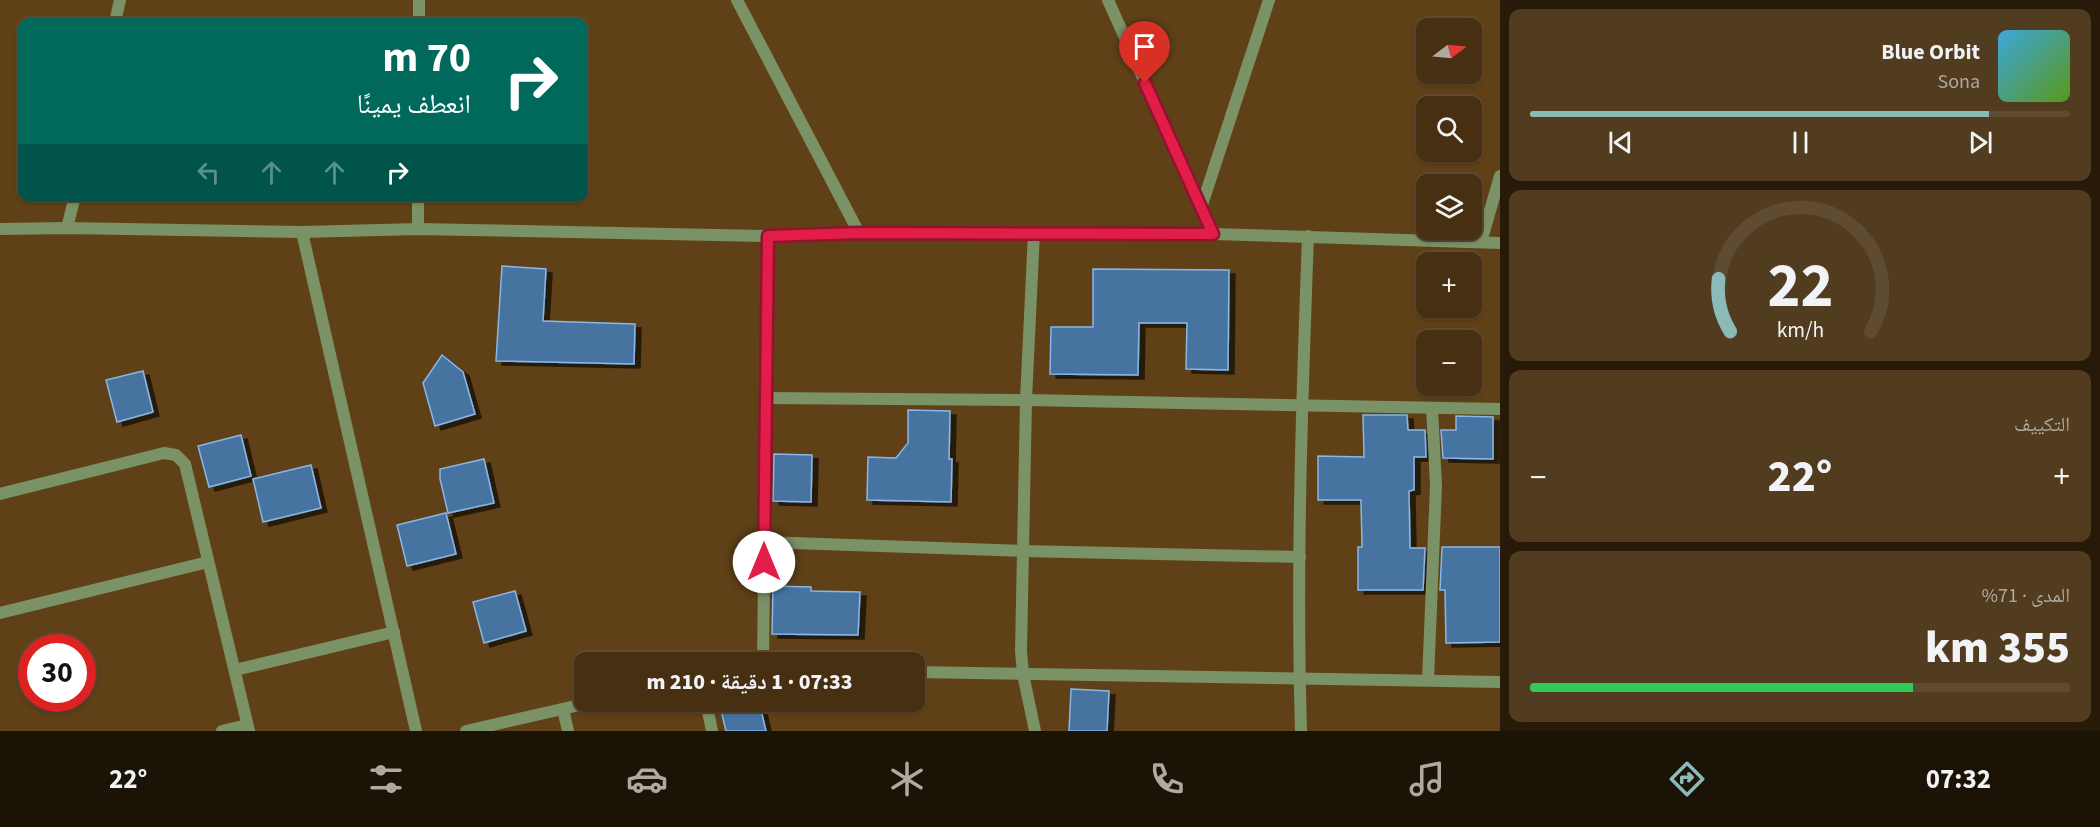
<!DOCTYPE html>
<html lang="ar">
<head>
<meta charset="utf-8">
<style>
	body { margin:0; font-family:"Source Sans 3","Noto Naskh Arabic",sans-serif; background:#513c1f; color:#f1f3f6; direction:rtl; height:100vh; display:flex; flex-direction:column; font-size:22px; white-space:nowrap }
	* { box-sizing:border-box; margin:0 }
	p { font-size:20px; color:#b0a99f }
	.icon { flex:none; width:33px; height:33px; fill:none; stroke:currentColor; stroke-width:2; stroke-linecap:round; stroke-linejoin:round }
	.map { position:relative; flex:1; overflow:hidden; direction:ltr }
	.drawer { display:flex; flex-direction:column; gap:9px; padding:9px; background:#271a09; width:600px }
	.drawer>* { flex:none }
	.hud { position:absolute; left:18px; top:18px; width:570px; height:183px; border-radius:12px; box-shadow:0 2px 4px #0004,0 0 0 2px #5f4b31; direction:rtl; background:#00695c; color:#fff; overflow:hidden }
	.needle { width:39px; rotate:74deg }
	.buttons { position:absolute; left:1416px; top:18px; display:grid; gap:12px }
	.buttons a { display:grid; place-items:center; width:66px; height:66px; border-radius:12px; background:#473011; box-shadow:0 2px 4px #0004,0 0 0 2px #5f4b31; font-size:30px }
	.speed { position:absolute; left:18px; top:634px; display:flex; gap:12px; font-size:30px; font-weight:700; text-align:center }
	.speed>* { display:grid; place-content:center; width:78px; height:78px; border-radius:50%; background:#473011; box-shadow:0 2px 4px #0004,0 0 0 2px #5f4b31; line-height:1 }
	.speed .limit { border:9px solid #d22; background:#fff; color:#111 }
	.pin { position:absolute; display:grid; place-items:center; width:51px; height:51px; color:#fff; margin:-62px -26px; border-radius:50% 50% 50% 0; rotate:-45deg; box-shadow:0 0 6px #0007 }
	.pin .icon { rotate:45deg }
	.me { position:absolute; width:66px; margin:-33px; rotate:0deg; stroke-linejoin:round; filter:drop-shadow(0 0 4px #0008) }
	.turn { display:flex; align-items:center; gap:21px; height:126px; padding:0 18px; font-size:27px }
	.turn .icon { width:78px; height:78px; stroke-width:2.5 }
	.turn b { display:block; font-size:42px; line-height:51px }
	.lanes { display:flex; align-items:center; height:57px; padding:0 18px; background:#0003; justify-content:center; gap:30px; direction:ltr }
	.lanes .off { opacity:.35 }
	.big { font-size:45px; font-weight:800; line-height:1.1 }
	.drawer .tile { flex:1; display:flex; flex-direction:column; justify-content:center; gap:9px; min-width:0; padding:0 21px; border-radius:12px; background:#513c1f }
	.drawer .dial { align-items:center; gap:0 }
	.dial svg { height:156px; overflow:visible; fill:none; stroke:#5f4b31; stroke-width:7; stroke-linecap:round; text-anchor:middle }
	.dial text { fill:#f1f3f6; stroke:none }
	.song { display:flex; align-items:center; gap:18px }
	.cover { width:72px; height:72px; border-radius:9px; background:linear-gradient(135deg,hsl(200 70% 55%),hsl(90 70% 35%)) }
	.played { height:6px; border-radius:3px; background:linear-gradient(90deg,#8bbbb9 85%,#5f4b31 85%) }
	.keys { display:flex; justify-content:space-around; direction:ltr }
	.heat { display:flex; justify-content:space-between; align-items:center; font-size:33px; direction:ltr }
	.charge { height:9px; border-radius:4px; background:linear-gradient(90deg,#34c759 71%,#5f4b31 0) }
	.trip { position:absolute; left:574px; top:652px; width:351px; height:60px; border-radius:12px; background:#473011; box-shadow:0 2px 4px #0004,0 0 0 2px #5f4b31; font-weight:800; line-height:60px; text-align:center; direction:rtl }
	.tabs { display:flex; height:96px; justify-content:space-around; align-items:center; background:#1c1307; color:#b0a99f }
	.tabs .icon { width:42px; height:42px }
	.tabs .on { color:#8bbbb9 }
	.tabs b { font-size:27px; color:#f1f3f6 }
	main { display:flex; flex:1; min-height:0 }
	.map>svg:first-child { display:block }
</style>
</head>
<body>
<main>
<section class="drawer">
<div class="tile">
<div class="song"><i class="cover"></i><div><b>Blue Orbit</b><p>Sona</p></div></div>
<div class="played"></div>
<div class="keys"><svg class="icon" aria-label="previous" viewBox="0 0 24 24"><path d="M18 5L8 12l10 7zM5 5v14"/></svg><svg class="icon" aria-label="pause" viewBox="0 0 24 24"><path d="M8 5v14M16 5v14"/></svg><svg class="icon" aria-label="next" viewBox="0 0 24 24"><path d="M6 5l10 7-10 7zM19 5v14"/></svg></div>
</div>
<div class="tile dial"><svg viewBox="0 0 100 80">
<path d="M14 69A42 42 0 1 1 86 69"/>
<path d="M14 69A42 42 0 0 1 8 42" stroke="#8bbbb9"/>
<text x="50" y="56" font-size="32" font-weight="700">22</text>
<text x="50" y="72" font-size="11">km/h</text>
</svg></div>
<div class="tile"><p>التكييف</p>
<div class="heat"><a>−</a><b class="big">22°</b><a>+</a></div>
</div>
<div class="tile"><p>المدى · 71%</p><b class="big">355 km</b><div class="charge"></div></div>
</section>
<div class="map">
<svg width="1500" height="731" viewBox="0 0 1500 731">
	<defs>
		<filter id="shadow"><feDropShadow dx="6" dy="4" stdDeviation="0" flood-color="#0009"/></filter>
	</defs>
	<rect width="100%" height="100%" fill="#5f4017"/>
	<!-- building -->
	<g fill="#4673a1" stroke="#88b7e9" stroke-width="1.5" filter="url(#shadow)">
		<path d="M502 266 546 269 543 321 635 324 634 364 496 361Z"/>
		<path d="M1093 269 1229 270 1228 370 1186 369 1187 323H1139L1138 375 1050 374 1051 327H1093Z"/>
		<path d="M442 355 463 372 475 414 435 426 423 383Z"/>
		<path d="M143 371 153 412 117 422 106 380Z"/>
		<path d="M908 410 950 411 949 459H952L951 502 867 500 868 457 896 458 908 443Z"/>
		<path d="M1363 415H1407L1408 430H1425L1426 457H1414V490L1409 491 1410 548H1425L1423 590H1358V547H1362L1361 500H1318V456L1364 457Z"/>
		<path d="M1456 416 1493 417V459L1443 458 1441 430H1456Z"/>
		<path d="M241 435 251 476 209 487 198 446Z"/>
		<path d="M774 454 812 455 811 502 773 501Z"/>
		<path d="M484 459 494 503 448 513 440 479V469Z"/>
		<path d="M311 465 321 508 263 522 253 479Z"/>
		<path d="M446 513 456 554 407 566 397 525Z"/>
		<path d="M1442 547H1500V642L1446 643 1445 590H1440Z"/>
		<path d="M773 586 811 587V591L860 592 858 635 772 634Z"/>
		<path d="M515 591 526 631 484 643 473 602Z"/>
		<path d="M1071 689 1109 691 1107 731H1069Z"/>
		<path d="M719 702H759L766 731H726Z"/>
	</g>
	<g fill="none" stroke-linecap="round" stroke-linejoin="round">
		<!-- minor -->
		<g stroke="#7b9166" stroke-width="12">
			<path d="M737 0 859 233"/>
			<path d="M1108 0 1213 234"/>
			<path d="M115 22 120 0"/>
			<path d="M419 22V0"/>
			<path d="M1201 208 1269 0"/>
			<path d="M67 228 75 196"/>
			<path d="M418 229V196"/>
			<path d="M302 232 416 731"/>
			<path d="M1034 232 1026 400 1021 651 1023 674 1035 731"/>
			<path d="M1481 242 1500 176"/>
			<path d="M765 398 1026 400 1500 409"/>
			<path d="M0 494 164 453 176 455 185 464 249 731"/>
			<path d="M764 542 1023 551 1300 557"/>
			<path d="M0 613 208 562"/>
			<path d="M763 663 768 236"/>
			<path d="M235 670 394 632"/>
			<path d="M915 672 1500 682"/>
			<path d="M1428 680 1436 486 1432 408"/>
			<path d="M706 702 712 731"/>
			<path d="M563 709 568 731"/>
			<path d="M222 731 247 725"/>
			<path d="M466 731 593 702"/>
			<path d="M1301 731C1296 566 1302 401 1308 236"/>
		</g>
		<!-- tertiary -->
		<path stroke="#7b9166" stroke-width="12" d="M0 229 67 228 302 232 418 229 768 236 859 233 1213 234 1500 243"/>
	</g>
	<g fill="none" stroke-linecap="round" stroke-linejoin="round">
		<!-- route casing -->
		<g stroke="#92132f" stroke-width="15">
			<path id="route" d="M764 562 768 236 859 233 1213 234 1145 83"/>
		</g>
		<!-- route -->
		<use href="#route" stroke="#e11d48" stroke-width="10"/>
	</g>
</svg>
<div class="buttons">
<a><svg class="needle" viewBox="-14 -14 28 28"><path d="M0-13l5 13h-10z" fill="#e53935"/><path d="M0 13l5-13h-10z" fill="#b0a99f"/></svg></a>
<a><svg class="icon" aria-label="search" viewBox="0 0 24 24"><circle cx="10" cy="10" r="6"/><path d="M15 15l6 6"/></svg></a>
<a><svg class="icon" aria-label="layers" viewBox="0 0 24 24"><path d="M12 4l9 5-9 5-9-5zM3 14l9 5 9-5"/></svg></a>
<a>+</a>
<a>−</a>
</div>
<div class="speed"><div class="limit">30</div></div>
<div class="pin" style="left:1145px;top:83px;background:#d93025"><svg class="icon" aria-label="arrive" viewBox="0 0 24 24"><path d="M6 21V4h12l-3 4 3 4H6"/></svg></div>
<svg class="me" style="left:764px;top:562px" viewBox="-20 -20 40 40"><circle r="19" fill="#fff"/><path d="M0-13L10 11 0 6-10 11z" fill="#e11d48"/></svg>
<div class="trip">07:33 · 1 دقيقة · 210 m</div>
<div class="hud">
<div class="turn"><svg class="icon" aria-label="right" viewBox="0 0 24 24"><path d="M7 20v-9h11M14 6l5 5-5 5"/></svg><div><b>70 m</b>انعطف يمينًا</div></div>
<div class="lanes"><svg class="icon off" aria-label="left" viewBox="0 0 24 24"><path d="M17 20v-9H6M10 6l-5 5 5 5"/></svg><svg class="icon off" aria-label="ahead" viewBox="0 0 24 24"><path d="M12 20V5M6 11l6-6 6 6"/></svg><svg class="icon off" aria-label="ahead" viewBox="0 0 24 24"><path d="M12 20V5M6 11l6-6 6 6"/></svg><svg class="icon" aria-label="right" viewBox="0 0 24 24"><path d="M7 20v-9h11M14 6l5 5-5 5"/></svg></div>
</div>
</div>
</main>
<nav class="tabs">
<b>07:32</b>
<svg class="icon on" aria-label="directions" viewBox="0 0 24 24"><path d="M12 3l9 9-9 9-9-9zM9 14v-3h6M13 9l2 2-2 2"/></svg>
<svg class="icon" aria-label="music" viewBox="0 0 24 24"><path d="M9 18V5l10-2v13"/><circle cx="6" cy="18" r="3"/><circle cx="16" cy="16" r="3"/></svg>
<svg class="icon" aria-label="phone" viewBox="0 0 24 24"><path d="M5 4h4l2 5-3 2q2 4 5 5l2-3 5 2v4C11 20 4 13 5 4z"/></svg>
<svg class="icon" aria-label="climate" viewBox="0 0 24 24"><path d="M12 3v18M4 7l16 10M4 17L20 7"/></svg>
<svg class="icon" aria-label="car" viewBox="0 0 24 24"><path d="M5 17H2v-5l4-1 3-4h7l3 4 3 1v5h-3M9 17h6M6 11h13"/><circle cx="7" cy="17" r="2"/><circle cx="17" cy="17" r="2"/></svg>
<svg class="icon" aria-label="filters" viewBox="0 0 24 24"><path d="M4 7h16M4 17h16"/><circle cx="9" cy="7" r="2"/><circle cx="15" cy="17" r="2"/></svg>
<b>22°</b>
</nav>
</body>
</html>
